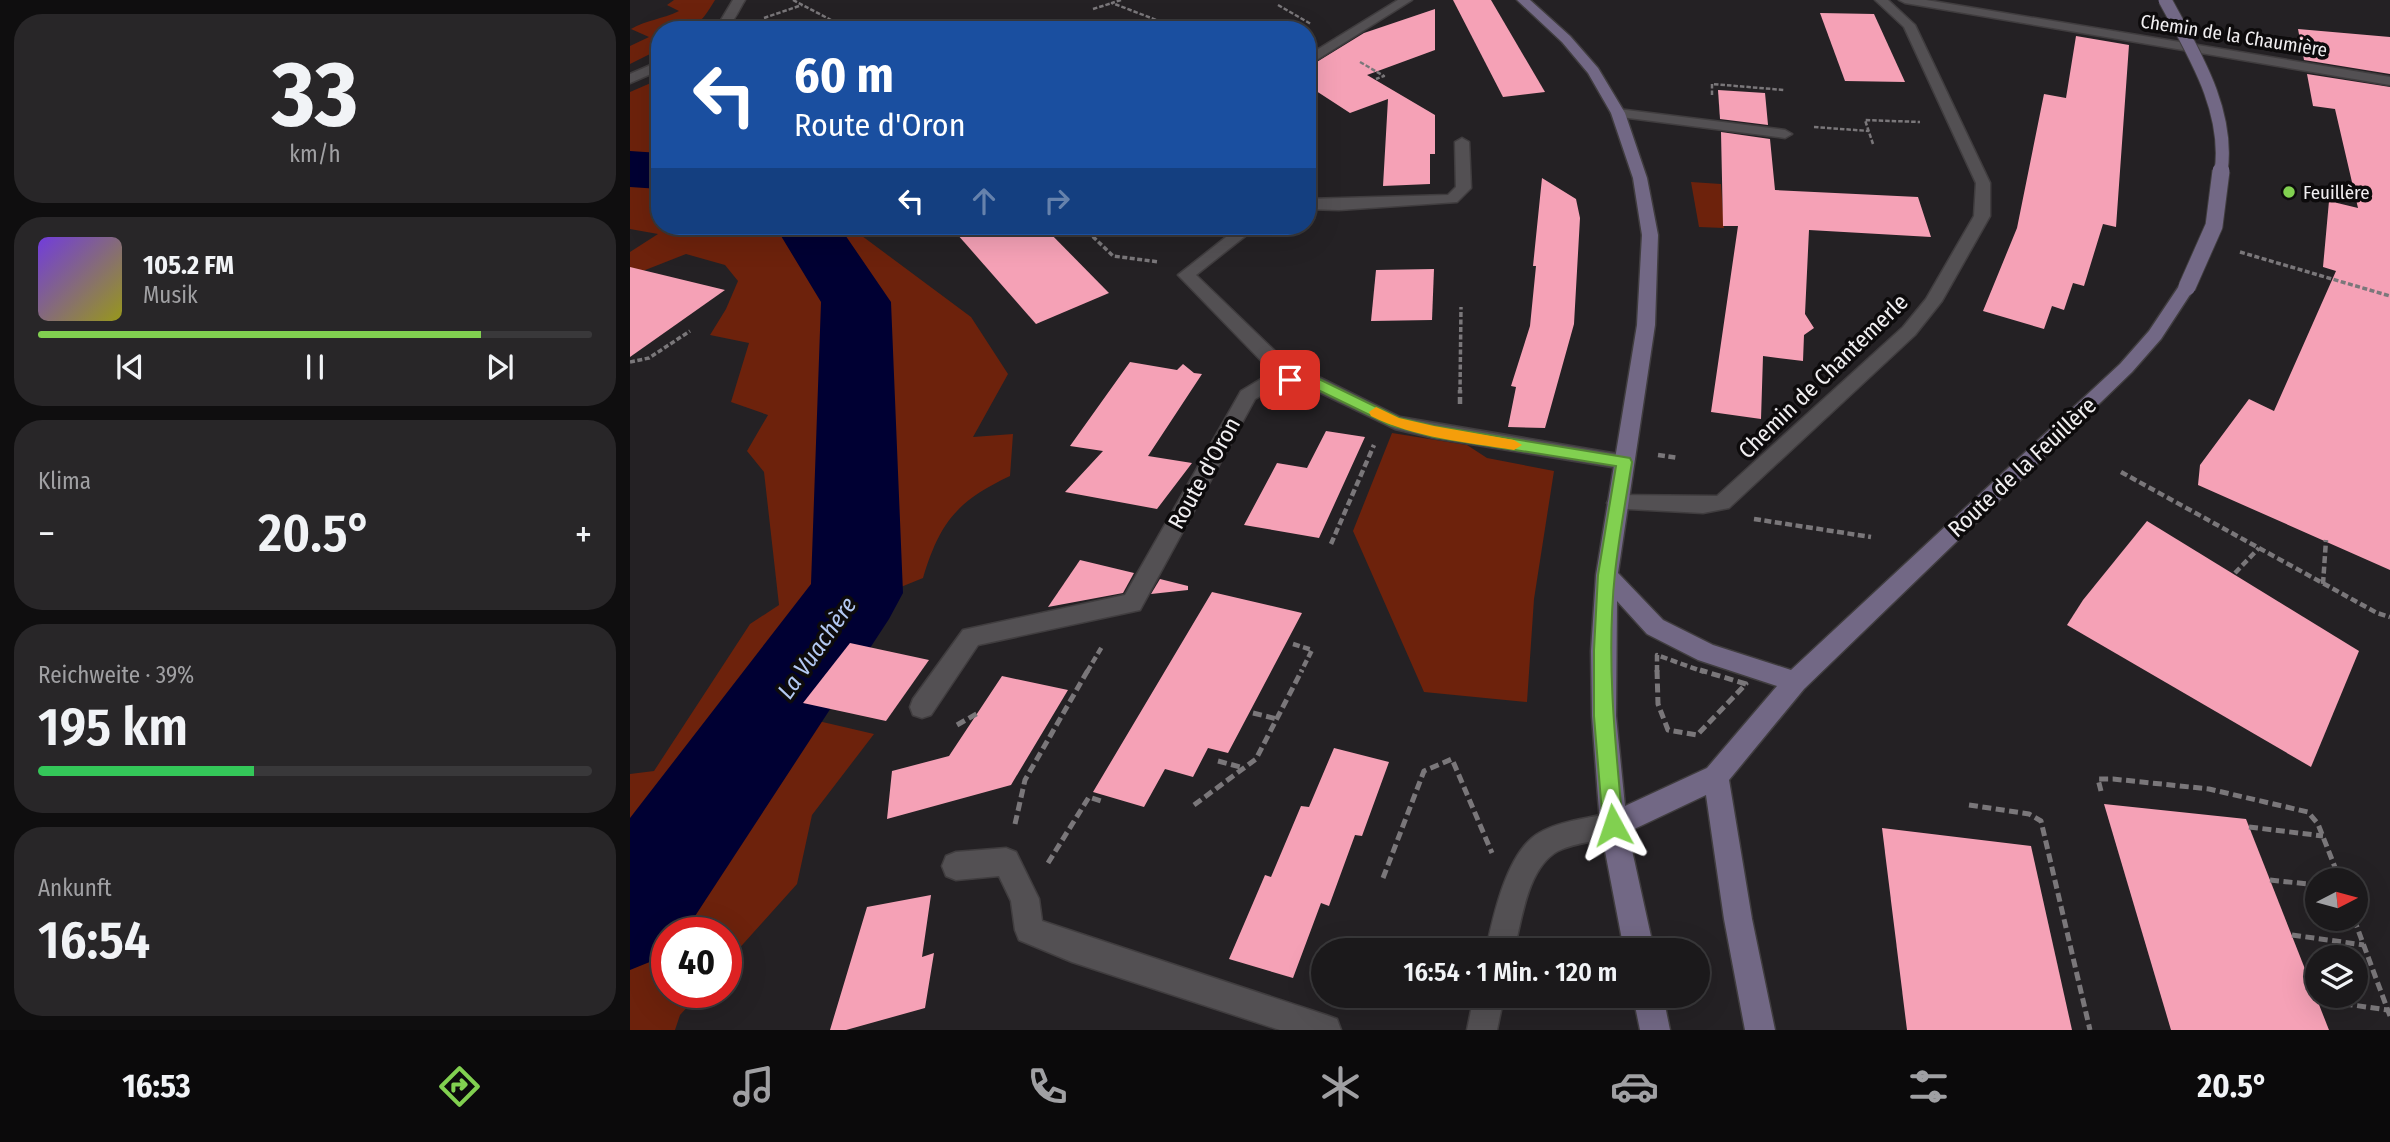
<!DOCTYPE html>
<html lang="de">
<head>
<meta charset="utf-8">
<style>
	body { margin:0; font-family:"Fira Sans Condensed",sans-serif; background:#282628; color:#f1f3f6; height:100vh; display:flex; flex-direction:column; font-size:26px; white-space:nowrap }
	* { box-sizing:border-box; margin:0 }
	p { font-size:23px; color:#a0a0a3 }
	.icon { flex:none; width:38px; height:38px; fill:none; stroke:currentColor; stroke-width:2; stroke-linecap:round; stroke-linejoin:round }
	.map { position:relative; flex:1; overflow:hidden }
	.sheet { display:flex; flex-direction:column; gap:14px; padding:14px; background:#0f0e0f; width:630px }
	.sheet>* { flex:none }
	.top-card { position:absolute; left:21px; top:21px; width:665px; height:214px; border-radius:28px; box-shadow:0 7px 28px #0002,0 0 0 2px #39383a; background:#1a4fa0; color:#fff; overflow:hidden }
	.needle { width:46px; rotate:84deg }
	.fabs { position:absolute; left:1675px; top:868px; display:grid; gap:14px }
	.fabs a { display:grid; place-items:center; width:63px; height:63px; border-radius:50%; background:#1b191b; box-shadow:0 7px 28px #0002,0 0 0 2px #39383a; font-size:35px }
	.speed { position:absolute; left:21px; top:917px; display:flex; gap:14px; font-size:35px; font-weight:700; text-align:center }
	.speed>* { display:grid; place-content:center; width:91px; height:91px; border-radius:50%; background:#1b191b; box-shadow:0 7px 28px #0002,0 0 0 2px #39383a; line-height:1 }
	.speed .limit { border:10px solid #d22; background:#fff; color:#111 }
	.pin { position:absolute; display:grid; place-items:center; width:60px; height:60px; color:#fff; margin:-30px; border-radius:14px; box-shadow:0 4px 10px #0006 }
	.me { position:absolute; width:77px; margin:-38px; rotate:355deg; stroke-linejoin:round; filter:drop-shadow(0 0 5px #0008) }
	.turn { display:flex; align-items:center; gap:24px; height:147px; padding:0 28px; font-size:32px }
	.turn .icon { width:91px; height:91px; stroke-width:2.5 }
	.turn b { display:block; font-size:49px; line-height:60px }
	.lanes { display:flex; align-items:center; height:66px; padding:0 28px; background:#0003; justify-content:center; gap:35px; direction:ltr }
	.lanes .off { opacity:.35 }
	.big { font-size:52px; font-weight:600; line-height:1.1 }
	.sheet .card { flex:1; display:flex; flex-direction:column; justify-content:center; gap:10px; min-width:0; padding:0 24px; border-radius:28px; background:#282628 }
	.sheet .dial { align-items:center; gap:0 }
	.dial b { font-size:91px; line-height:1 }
	.song { display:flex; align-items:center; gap:21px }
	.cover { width:84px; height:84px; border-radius:10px; background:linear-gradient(135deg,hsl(260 70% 55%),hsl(60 70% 35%)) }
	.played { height:7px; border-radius:4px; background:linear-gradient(90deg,#81d050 80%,#39383a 80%) }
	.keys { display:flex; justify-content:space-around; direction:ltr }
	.heat { display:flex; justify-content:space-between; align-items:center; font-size:38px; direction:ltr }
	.charge { height:10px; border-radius:5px; background:linear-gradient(90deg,#34c759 39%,#39383a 0) }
	.trip { position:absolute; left:681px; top:938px; width:399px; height:70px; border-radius:35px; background:#1b191b; box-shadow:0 7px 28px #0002,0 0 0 2px #39383a; font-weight:600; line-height:70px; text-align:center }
	.dock { display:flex; height:112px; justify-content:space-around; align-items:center; background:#0b0a0b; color:#a0a0a3 }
	.dock .icon { width:49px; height:49px }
	.dock .current { color:#81d050 }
	.dock b { font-size:32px; color:#f1f3f6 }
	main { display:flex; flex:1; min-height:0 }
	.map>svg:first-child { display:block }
</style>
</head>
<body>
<main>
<section class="sheet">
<div class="card dial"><b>33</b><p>km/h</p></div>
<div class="card">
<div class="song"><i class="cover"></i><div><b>105.2 FM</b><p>Musik</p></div></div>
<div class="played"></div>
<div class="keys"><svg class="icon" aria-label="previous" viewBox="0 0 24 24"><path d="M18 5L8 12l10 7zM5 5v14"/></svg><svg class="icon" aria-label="pause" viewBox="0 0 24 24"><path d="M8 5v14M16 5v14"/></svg><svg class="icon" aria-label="next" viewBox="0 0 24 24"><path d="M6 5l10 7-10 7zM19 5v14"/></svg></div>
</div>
<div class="card"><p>Klima</p>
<div class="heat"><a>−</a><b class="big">20.5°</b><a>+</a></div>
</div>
<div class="card"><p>Reichweite · 39%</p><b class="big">195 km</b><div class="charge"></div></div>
<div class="card"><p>Ankunft</p><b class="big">16:54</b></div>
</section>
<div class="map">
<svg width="1760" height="1030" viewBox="0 0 1760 1030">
	<rect width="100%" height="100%" fill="#242124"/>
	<!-- green -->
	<g fill="#6d220c">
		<path d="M44 0H85C68 29 62 30 30 30V49L0 64V46L19 37 1 29C16 20 33 19 49 11L37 5Z"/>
		<path d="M30 79V226H225L224 230 341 317 378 374 343 437 383 434 380 476C327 501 310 522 293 578L234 602 154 713 244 734 182 815 167 884 96 963V933H37V992H71L50 1015 45 1030H0V774L24 771 120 624 149 605 134 472 117 451 138 415 101 402 119 343 80 335 96 309 108 281 95 265 56 254 0 276V252L28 234 0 229V92Z"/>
		<path d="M1061 182 1091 184 1094 228 1069 227Z"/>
		<path d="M762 433 837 445 857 458 924 471 904 599 897 702 794 692 723 531Z"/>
	</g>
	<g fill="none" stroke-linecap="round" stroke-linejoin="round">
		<!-- river -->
		<g fill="#003" fill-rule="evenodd">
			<path d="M0 151 30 153V189L0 187Z"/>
			<path d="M145 226H209L261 302 273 593 259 619 54 933H37V955L0 970V818L181 584 191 302Z"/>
		</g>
	</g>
	<!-- building -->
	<g fill="#f5a1b6">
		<path d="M823 0H861L915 92 873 97Z"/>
		<path d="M805 9V50L737 75 805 115V154H800V184L753 186 758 99 720 113 677 85V68L734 33Z"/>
		<path d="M1190 13 1244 14 1275 82 1215 81Z"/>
		<path d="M1668 29 1760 37V74L1674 60Z"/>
		<path d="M1446 36 1499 45 1486 227 1473 224 1454 286 1443 283 1434 310 1422 306 1414 329 1353 311 1387 228 1414 94 1436 98Z"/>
		<path d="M1677 74 1760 87V570L1568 485 1570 465 1619 399 1644 411 1706 271 1693 267 1699 201 1728 208 1705 109 1683 106Z"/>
		<path d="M1088 90 1135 93 1138 125 1090 119Z"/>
		<path d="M1091 132 1140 139 1145 190 1288 197 1301 237 1179 230 1175 314 1184 328 1174 335 1173 361 1133 356 1131 419 1081 412 1108 226H1093Z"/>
		<path d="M912 178 946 199 950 218 944 324 915 428 878 427 886 387 881 386 900 326 906 266H903Z"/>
		<path d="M320 226H413L479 293 406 324Z"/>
		<path d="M0 267 95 290 0 357Z"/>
		<path d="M804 269 802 320 741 321 746 270Z"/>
		<path d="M500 362 547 370 553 364 564 373 572 374 518 456 562 463 527 509 435 492 473 451 440 446Z"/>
		<path d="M696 431 735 437 689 538 614 525 647 463 677 468Z"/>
		<path d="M1517 521 1729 651 1681 767 1437 625 1453 600Z"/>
		<path d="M450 560 504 573 493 593 418 607Z"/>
		<path d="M530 579 558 586V590L521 594Z"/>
		<path d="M582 592 672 613 598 753 578 748 563 777 535 769 514 807 463 792Z"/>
		<path d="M220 643 299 660 256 721 173 703Z"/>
		<path d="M372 676 438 690 381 785 257 819 262 771 319 756Z"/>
		<path d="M704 748 759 762 732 836 725 835 699 906 691 903 663 978 599 959 635 875 641 877 671 806 679 807Z"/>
		<path d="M1474 804 1616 819 1699 1030H1541Z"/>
		<path d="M1252 828 1401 846 1442 1030H1277Z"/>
		<path d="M301 895 292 957 304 953 295 1008 216 1030H200L237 907Z"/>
	</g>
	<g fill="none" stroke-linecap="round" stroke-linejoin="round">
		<!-- lane casing -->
		<g stroke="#403d3f" stroke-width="3">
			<g id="lane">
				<path d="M768 0H782L677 66V56Z"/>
				<path d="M988 109 1155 130 1162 134 1155 138 983 116 981 113Z"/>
				<path d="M832 138 839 142 841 188 827 202 709 210 677 209V199L818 195 826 187 825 142Z"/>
				<path d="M610 226H628L566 275 648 354 665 374 691 378 770 417 994 455 1001 457 1004 462 1001 467 994 469 804 438 765 429 680 388 643 389 625 399 510 610 348 645 301 715 292 718 283 715 280 707 283 699 333 630 495 595 611 391 631 379 646 376 548 275Z"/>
				<path d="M376 848 386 852 409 899 412 921 696 1015 707 1019 711 1030H650L442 962 389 940 385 930 381 901 369 876 326 880 316 876 312 866 316 856 326 852Z"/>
			</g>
		</g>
		<!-- street casing -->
		<g stroke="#403d3f" stroke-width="3">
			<g id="street">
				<path d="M103 0H115C104 18 103 30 79 30L91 20Z"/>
				<path d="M1245 0H1258L1285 25 1360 183V216L1312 301 1285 335 1099 508 1073 513 980 508 977 503 980 498 987 495 1087 496 1273 327 1296 299 1344 216 1346 183 1274 27Z"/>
				<path d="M1269 0H1296L1760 77V85L1275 3Z"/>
				<path d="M30 61V70L0 83V74Z"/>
				<path d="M983 812 992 816 996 825 992 834C972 842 947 841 928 851 897 868 892 920 884 950H856C863 917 877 851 909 833 931 820 959 819 983 812Z"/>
				<path d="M844 996H874L867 1030H837Z"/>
			</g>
		</g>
		<!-- secondary casing -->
		<g stroke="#403d3f" stroke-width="3">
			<g id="secondary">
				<path d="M887 0H900L940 36 968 68 995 113 1017 178 1028 235 1025 325 988 573 1033 620 1083 645 1161 670 1490 364 1519 331 1551 283 1557 282 1565 287 1531 339 1502 372 1174 689 1099 780 1122 919 1145 1030H1115L1094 919 1076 795 998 832 1024 950H994L970 825 962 716 961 651 966 575 1007 325 1012 235 1003 178 981 113 958 73 932 42ZM987 601 1017 634 1068 660 1147 686 1077 768 995 806 986 716Z"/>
				<path d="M1003 996H1033L1040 1030H1010Z"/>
			</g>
		</g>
		<!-- path-far3 -->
		<g stroke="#7a777a" stroke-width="2.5" stroke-dasharray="4.5 2" stroke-linecap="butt">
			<path d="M163 0 220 30"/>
			<path d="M491 0 482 3 529 21 510 30"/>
			<path d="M648 5 681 24"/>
			<path d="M463 9 482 3"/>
			<path d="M134 18 172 5"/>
			<path d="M730 62 754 76 746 79"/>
			<path d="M1082 95V84L1154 90"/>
			<path d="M1184 127 1239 131"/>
			<path d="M1243 144 1235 120 1290 122"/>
		</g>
		<!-- path-far2 -->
		<g stroke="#7a777a" stroke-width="3.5" stroke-dasharray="5 2.5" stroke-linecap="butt">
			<path d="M452 226 483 256 529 262"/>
			<path d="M1610 252 1760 296"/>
			<path d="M0 362 19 358 60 331"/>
			<path d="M830 392 831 307"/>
		</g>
		<!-- path-far1 -->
		<g stroke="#7a777a" stroke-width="4.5" stroke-dasharray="7 3.5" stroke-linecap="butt">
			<path d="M830 404V390"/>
			<path d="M1028 455 1048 458"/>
			<path d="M1491 472 1747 613 1760 617"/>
			<path d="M1124 519 1241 537"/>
			<path d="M701 544 744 445"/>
			<path d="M1605 573 1629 548"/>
			<path d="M1693 584 1696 540"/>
			<path d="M663 644 682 650 671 672"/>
			<path d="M457 672 473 645"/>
			<path d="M1027 672V655L1074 672"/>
		</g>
		<!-- path -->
		<g stroke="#7a777a" stroke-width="5" stroke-dasharray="9 4.5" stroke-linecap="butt">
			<path d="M1027 670 1028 704 1038 730 1067 735 1116 684 1070 670"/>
			<path d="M623 713 647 719"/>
			<path d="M327 725 348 713"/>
			<path d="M588 761 614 768"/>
			<path d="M1471 791 1468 779H1483L1579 789 1678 812 1688 824 1710 880"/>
			<path d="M564 805 626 759 672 670"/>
			<path d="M1339 805 1399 814 1411 821 1460 1030"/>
			<path d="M385 824 395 780 458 670"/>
			<path d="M1619 827 1693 836"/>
			<path d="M418 863 459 797 471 801"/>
			<path d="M753 878 794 771 822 759 862 853"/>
			<path d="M1640 880 1687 885"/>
			<path d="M1724 919 1760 1016"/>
			<path d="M1662 935 1734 945"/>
			<path d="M1687 1000 1758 1010"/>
		</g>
		<!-- lane -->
		<use href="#lane" fill="#535053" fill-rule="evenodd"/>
		<!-- street -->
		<use href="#street" fill="#535053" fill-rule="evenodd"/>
		<!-- secondary -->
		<use href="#secondary" fill="#726885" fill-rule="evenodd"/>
		<!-- secondary-bridge-far1 casing -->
		<g stroke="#403d3f" stroke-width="15" stroke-linecap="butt">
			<path id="secondary-bridge-far1" d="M1535 0C1563 52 1600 110 1591 172"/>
		</g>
		<!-- secondary-bridge casing -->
		<g stroke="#403d3f" stroke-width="19" stroke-linecap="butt">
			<path id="secondary-bridge" d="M1557 287 1584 226 1591 171"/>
		</g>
		<!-- secondary-bridge-far1 -->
		<use href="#secondary-bridge-far1" stroke="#726885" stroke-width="13"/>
		<!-- secondary-bridge -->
		<use href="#secondary-bridge" stroke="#726885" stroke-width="17"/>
	</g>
	<!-- route -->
	<path fill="#81d050" stroke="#548734" stroke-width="2" d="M660 375 689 379 769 418 804 426 1000 458 1002 462C996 499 989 536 985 573 976 657 985 742 993 825L990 832 983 835 976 832 973 825 964 716V650L968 575 986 466 804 437 760 425 682 387 655 383 653 380Z"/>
	<!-- slow -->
	<path fill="#f59e0b" d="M746 407 769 418 804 426 884 440 892 445 884 450C836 442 785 438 741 416L739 412Z"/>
	<!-- markers -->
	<circle fill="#81d050" stroke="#0d0b0c" stroke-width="2.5" cx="1659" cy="192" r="7"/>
	<g text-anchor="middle" stroke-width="7" stroke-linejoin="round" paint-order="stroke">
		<!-- far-street labels -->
		<g font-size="19" fill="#f1eff1" stroke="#0d0b0c">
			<text transform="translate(1604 35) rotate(9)" y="7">Chemin de la Chaumière</text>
		</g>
		<!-- far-poi labels -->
		<g font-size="19" fill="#f1eff1" stroke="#0d0b0c" text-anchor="start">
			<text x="1673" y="199">Feuillère</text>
		</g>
		<!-- street labels -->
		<g font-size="23" fill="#f1eff1" stroke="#0d0b0c">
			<text transform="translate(1193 376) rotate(-44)" y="8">Chemin de Chantemerle</text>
			<text transform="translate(1392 467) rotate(-43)" y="8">Route de la Feuillère</text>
			<text transform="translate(574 473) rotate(-61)" y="8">Route d'Oron</text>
		</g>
		<!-- water labels -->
		<g font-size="24" font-style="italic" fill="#b3c8f2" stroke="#0d0b0c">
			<text transform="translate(187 648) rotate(-55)" y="8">La Vuachère</text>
		</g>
	</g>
</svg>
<div class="fabs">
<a><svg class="needle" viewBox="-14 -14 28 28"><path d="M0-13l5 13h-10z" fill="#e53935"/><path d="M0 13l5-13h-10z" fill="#a0a0a3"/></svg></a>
<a><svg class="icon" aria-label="layers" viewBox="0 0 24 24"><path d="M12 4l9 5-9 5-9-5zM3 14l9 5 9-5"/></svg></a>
</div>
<div class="speed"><div class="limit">40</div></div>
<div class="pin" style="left:660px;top:380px;background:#d93025"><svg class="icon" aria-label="arrive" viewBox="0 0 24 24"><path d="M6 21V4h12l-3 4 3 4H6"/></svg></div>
<svg class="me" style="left:983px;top:825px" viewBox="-20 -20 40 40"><path d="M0-17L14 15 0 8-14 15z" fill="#81d050" stroke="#fff" stroke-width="4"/></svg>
<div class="trip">16:54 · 1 Min. · 120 m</div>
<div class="top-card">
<div class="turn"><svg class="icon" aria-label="left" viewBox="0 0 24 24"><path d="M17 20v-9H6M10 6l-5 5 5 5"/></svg><div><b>60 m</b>Route d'Oron</div></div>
<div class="lanes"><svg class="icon" aria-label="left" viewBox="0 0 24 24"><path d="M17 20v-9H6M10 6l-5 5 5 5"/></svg><svg class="icon off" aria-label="ahead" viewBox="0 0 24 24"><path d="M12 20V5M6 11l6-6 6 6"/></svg><svg class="icon off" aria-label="right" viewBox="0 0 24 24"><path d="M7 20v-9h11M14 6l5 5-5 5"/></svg></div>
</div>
</div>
</main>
<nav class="dock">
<b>16:53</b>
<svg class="icon current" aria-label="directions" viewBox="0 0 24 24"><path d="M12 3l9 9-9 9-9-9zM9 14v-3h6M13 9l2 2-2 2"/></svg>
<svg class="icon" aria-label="music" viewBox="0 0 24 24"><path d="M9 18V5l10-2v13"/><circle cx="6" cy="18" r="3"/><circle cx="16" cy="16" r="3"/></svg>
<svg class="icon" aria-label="phone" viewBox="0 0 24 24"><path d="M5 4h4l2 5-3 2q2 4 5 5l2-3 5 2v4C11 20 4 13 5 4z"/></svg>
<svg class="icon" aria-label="climate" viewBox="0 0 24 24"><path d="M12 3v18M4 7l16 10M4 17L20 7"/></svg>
<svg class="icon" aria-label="car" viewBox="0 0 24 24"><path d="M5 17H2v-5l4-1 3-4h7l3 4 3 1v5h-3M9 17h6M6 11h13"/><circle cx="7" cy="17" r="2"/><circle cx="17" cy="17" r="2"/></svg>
<svg class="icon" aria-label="filters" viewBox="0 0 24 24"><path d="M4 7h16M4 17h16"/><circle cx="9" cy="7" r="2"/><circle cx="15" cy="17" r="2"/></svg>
<b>20.5°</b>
</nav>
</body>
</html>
